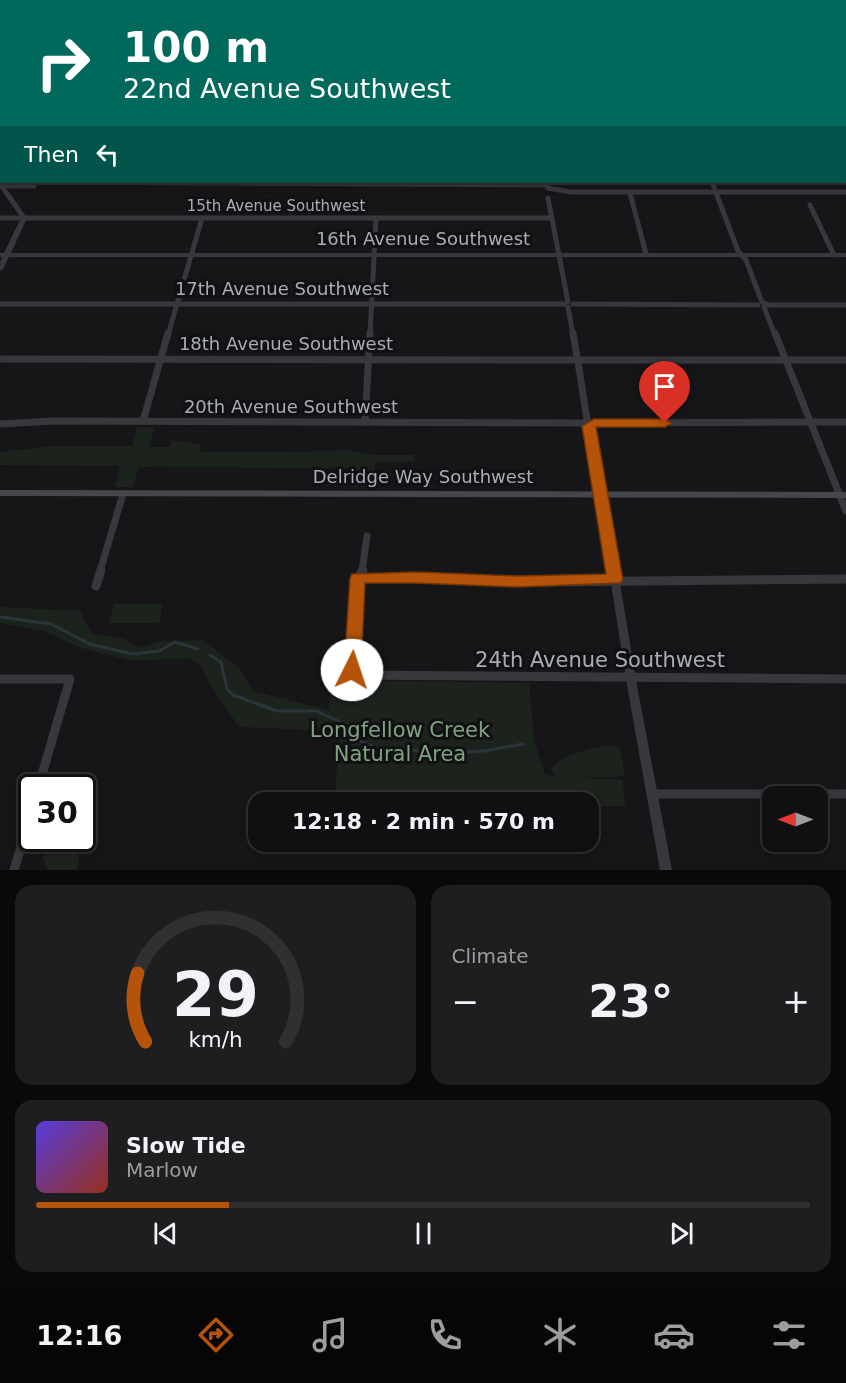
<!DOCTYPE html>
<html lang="en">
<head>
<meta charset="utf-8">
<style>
	body { margin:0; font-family:"DejaVu Sans",sans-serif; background:#1e1e20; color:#f1f3f6; height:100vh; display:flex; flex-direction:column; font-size:22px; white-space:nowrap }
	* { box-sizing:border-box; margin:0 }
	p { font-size:20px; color:#9c9d9f }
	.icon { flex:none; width:33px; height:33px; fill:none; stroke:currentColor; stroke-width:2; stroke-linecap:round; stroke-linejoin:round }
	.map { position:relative; height:870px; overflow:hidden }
	.panel { display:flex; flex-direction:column; gap:15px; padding:15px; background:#09090a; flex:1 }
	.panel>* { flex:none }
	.banner { position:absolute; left:0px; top:0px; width:846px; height:183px; box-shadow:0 3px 9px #0003,0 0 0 2px #303032; background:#00695c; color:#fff; overflow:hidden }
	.needle { width:39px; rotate:270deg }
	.controls { position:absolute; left:762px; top:786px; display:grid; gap:12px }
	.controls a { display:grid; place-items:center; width:66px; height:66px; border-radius:12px; background:#101012; box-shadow:0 3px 9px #0003,0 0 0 2px #303032; font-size:30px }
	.speed { position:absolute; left:18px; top:774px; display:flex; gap:12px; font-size:30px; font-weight:700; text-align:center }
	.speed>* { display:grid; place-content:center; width:78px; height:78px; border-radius:50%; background:#101012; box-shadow:0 3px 9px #0003,0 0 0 2px #303032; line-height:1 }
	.speed .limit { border:3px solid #111; border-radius:9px; background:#fff; color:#111 }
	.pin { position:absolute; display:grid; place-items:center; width:51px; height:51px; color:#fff; margin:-62px -26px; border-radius:50% 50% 50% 0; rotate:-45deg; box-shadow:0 0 6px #0007 }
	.pin .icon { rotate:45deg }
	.me { position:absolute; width:66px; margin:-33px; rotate:4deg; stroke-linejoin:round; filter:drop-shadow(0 0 4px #0008) }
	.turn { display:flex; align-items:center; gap:21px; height:126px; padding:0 24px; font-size:27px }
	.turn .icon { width:78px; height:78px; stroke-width:2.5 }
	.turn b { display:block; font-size:42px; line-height:51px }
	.then { display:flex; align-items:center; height:57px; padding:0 24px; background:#0003; gap:12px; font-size:22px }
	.big { font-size:45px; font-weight:800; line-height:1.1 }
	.panel .widget { flex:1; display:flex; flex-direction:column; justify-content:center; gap:9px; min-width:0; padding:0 21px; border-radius:18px; background:#1e1e20 }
	.panel .dial { align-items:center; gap:0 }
	.dial svg { height:156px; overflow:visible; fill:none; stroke:#303032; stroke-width:7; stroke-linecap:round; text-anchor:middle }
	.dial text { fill:#f1f3f6; stroke:none }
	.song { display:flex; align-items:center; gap:18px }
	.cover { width:72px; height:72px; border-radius:9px; background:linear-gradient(135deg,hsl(250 70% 55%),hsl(10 70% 35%)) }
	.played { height:6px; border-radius:3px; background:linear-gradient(90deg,#b45309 25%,#303032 25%) }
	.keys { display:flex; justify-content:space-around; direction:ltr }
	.heat { display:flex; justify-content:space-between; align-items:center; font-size:33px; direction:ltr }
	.panel .tiles { flex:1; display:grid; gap:15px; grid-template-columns:1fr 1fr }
	.widget:last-child { grid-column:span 2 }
	.trip { position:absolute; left:248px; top:792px; width:351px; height:60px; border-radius:18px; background:#101012; box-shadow:0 3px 9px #0003,0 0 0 2px #303032; font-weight:800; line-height:60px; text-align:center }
	.tab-bar { display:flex; height:96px; justify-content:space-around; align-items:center; background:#060607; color:#9c9d9f }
	.tab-bar .icon { width:42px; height:42px }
	.tab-bar .active { color:#b45309 }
	.tab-bar b { font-size:27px; color:#f1f3f6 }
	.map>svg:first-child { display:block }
</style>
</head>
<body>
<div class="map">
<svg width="846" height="870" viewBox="0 0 846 870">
	<rect width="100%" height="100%" fill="#161618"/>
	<!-- green -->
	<g fill="#1c231d">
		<path d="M137 427 154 428 149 447H170L172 440 201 445 200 452 352 451 375 455H414V461L375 462 374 487H352V468L139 467 133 487H115L120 466 0 465V452L55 446H132Z"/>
		<path d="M114 604H163L159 623H109Z"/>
		<path d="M0 607 80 611 92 634 125 639 138 648 162 641 203 640 240 669 253 691 329 710 331 680 529 683 534 740 545 775 555 776 551 769C562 754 601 743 619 747L625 774 617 777H575L622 780 626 806H588V802H335L339 731 239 727 209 683 201 666 191 659 128 660 82 648 43 631 0 623Z"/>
		<path d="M64 839 71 840C79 850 80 858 77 870H48L42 857Z"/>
	</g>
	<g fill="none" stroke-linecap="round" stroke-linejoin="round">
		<!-- stream -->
		<g stroke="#2c353c" stroke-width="3">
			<path d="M0 617 51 624 90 644 132 654 159 651 175 642 198 649"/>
			<path d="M210 655 221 662 227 689 233 695 277 711H316L347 725 350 736 376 748H399L437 754 484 751 523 744"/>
		</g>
		<!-- minor-far3 -->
		<g stroke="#37383d" stroke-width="4.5">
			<path d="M259 0 646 2"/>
			<path d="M44 2 57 0"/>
			<path d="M0 86 2 84"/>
			<path d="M844 117 846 119"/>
		</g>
		<!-- minor-far2 -->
		<g stroke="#37383d" stroke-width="5">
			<path d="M29 182 544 185"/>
			<path d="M544 182 548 188 570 192H846"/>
			<path d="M712 182 738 251 746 260 762 302 767 304"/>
			<path d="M2 186H34"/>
			<path d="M630 193 646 254"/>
			<path d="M548 198 568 302"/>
			<path d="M810 205 834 255"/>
			<path d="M0 218H552"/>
			<path d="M0 304H564"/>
			<path d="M573 304 758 305"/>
			<path d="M768 305H846"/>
			<path d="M568 307 573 335"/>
			<path d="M764 307 775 335"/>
			<path d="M168 335 202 218"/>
			<path d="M370 335 376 218"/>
		</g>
		<!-- minor-far1 -->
		<g stroke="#37383d" stroke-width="7">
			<path d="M573 333 577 357"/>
			<path d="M775 333 846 511"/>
			<path d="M0 359 573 360"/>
			<path d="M582 360H846"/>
			<path d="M578 362 587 420"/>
			<path d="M143 421 168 333"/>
			<path d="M365 422 370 333"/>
			<path d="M593 423 846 422"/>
			<path d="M0 424 53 421 583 423"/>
			<path d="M589 426 601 494"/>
			<path d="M100 571 123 494"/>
			<path d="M362 571 367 536"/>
		</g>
		<!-- minor -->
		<g stroke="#37383d" stroke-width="9">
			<path d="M363 570 358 578 352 670 356 675 846 679"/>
			<path d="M358 578 546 582 846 579"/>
			<path d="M96 586 101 570"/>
			<path d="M0 679H70L38 788"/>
			<path d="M652 794H846"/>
			<path d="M14 870 32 811"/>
		</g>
		<!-- tertiary -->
		<g fill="#37383d" fill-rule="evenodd">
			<rect x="844" y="43" width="2" height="2"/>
			<path d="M2 156V160L0 161V157Z"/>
			<path d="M0 181 2 182 27 218 11 253H846V257H9L3 269 0 271V262L2 257H0V253H4L21 218 0 188Z"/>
			<path d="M601 491 605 494 638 691 672 870H660L628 691 597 494Z"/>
		</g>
		<!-- secondary -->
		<g fill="#45474d" fill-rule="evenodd">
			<rect x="0" y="51" width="2" height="4"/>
			<path d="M0 490 846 492V498L0 496Z"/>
		</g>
	</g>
	<!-- route -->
	<path fill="#b45309" stroke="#753606" stroke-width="1.5" d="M594 419H665L672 423 665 427H596L623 580 620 583 517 587 416 583H365L361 670 358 674 352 676 346 674 344 670 350 578 352 574 416 572 517 576 606 574 582 426Z"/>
	<g text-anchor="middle" stroke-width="6" stroke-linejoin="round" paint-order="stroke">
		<!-- far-street labels -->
		<g font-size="15" fill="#a8adb8" stroke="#111113">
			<text x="276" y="211">15th Avenue Southwest</text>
		</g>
		<!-- street labels -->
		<g font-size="18" fill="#a8adb8" stroke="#111113">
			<text x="423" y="245">16th Avenue Southwest</text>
			<text x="282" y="295">17th Avenue Southwest</text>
			<text x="286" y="350">18th Avenue Southwest</text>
			<text x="291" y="413">20th Avenue Southwest</text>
			<text x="423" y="483">Delridge Way Southwest</text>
		</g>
		<!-- near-street labels -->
		<g font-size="21" fill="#a8adb8" stroke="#111113">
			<text x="600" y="667">24th Avenue Southwest</text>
		</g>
		<!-- near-park labels -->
		<g font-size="21" fill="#7fa381" stroke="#111113">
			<text x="400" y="737">Longfellow Creek<tspan x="400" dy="24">Natural Area</tspan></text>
		</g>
	</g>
</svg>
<div class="controls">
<a><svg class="needle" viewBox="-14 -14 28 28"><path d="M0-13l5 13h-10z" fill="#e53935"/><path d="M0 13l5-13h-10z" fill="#9c9d9f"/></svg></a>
</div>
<div class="speed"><div class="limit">30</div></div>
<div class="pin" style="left:665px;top:423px;background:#d93025"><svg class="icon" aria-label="arrive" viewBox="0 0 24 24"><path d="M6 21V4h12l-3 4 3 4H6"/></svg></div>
<svg class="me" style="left:352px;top:670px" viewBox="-20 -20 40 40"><circle r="19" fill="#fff"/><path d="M0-13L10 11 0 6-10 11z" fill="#b45309"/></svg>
<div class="trip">12:18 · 2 min · 570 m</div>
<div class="banner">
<div class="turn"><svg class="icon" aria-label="right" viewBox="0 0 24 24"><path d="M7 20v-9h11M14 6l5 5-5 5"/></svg><div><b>100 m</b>22nd Avenue Southwest</div></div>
<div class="then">Then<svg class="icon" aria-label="left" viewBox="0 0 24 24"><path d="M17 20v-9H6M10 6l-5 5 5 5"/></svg></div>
</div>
</div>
<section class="panel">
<div class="tiles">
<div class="widget dial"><svg viewBox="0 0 100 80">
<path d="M14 69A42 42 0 1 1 86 69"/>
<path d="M14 69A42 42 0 0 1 10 34" stroke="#b45309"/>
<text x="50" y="56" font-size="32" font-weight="700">29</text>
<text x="50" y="72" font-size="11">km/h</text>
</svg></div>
<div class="widget"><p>Climate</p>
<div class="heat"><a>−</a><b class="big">23°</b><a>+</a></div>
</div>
<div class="widget">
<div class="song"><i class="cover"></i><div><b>Slow Tide</b><p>Marlow</p></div></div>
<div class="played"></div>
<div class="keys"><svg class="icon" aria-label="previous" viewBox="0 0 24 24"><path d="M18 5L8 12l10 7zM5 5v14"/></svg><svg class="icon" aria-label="pause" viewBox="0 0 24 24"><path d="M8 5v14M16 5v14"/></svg><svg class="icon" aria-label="next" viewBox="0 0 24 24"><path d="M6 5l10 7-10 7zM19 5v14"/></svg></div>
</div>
</div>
</section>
<nav class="tab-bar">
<b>12:16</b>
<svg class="icon active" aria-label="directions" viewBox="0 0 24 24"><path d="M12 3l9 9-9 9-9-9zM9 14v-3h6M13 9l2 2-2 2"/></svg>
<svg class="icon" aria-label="music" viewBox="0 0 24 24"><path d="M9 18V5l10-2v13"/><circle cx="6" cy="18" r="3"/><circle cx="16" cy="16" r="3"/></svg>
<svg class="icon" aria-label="phone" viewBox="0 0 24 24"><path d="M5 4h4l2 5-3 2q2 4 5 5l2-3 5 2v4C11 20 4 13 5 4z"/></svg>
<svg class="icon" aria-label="climate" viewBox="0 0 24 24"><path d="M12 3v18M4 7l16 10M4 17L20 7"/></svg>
<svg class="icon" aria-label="car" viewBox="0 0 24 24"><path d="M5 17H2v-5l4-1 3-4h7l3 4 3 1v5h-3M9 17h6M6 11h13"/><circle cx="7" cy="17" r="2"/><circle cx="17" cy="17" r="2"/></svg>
<svg class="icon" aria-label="filters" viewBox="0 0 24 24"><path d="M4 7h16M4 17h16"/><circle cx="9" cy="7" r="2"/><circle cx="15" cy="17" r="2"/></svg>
</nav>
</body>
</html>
